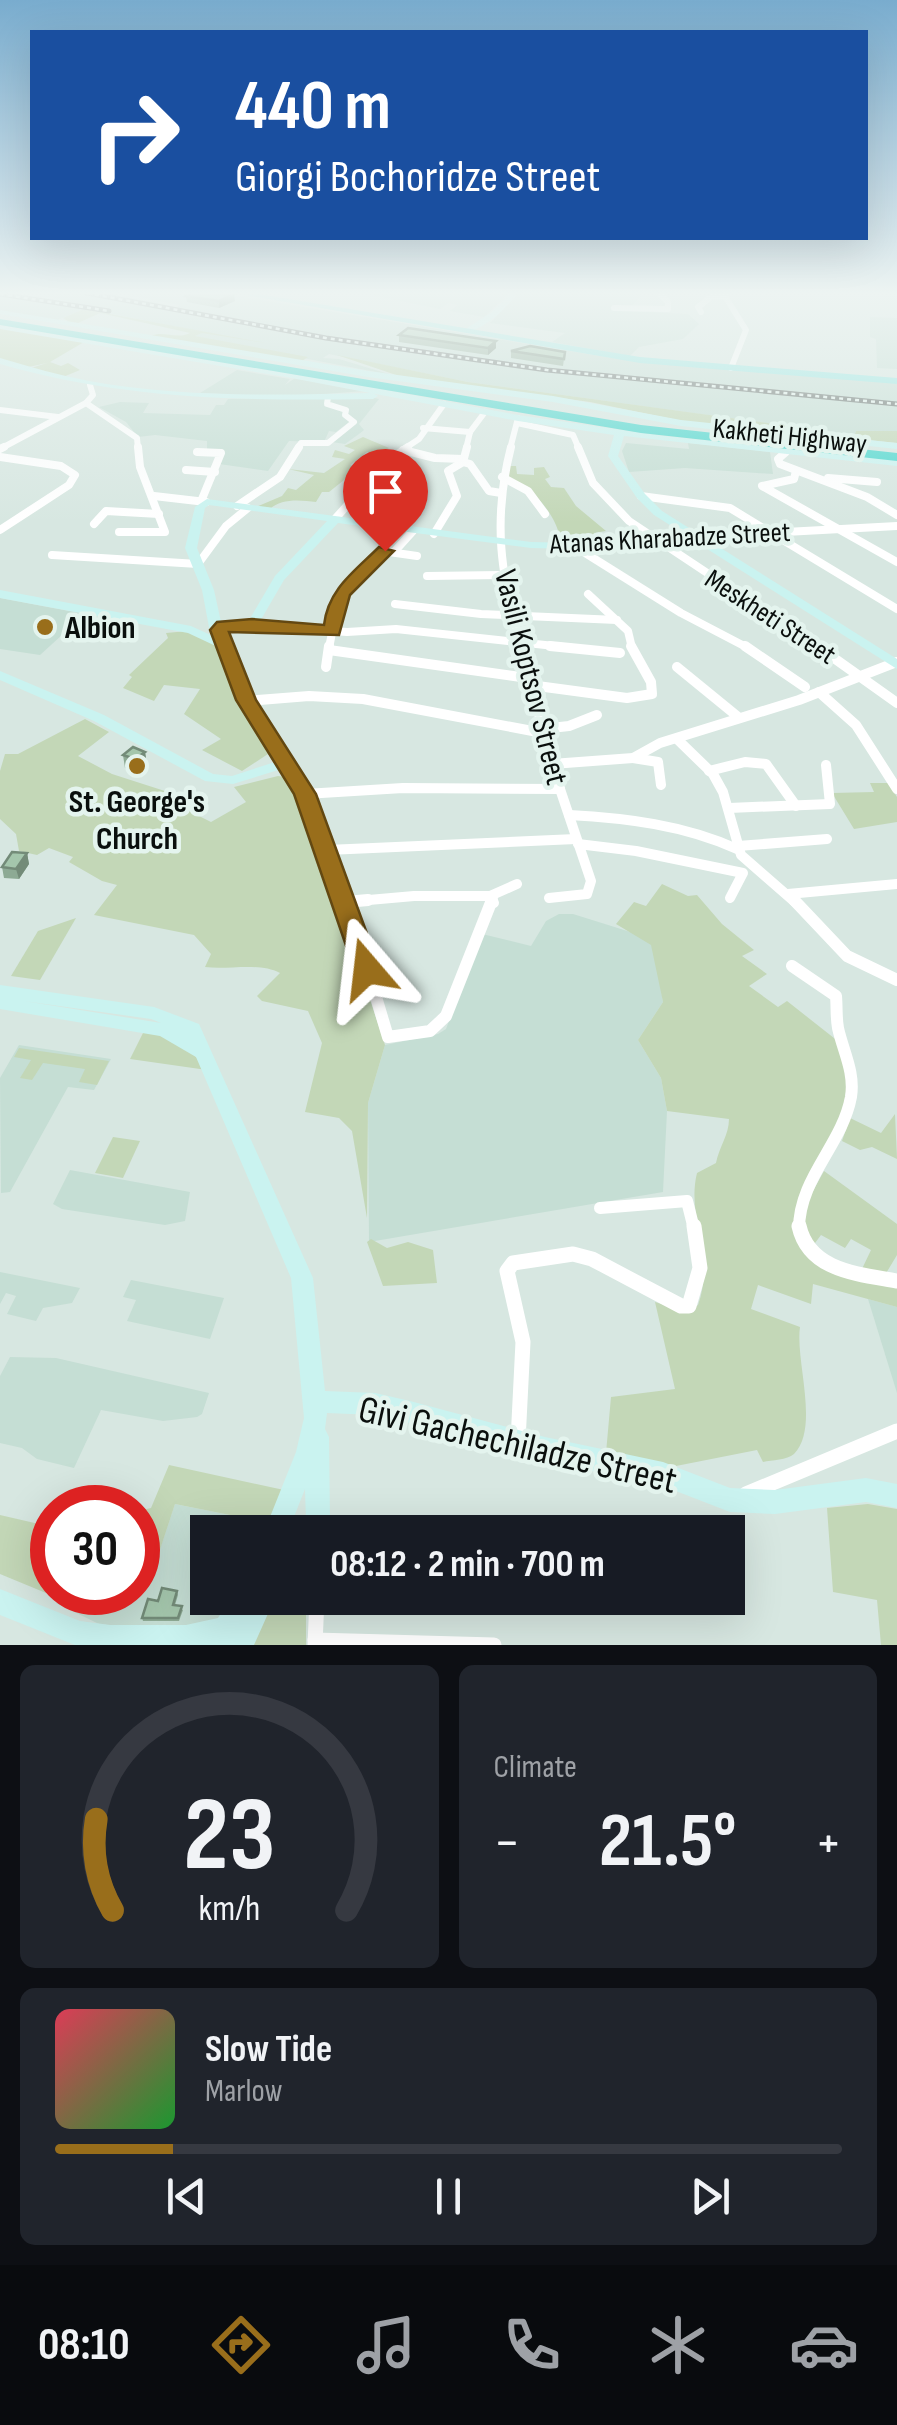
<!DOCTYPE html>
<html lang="en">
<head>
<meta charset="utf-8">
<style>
	body { margin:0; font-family:"Sofia Sans Condensed",sans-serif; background:#20242c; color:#f1f3f6; height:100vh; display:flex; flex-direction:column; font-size:38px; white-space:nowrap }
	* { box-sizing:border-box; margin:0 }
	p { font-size:32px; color:#9ea1a6 }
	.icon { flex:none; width:55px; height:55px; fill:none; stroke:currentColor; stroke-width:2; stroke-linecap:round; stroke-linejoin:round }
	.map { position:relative; height:1645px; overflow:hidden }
	.panel { display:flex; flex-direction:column; gap:20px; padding:20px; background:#0d0f14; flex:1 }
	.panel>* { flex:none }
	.hud { position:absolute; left:30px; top:30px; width:838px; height:210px; border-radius:0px; box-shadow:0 10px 40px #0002; background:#1a4fa0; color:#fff; overflow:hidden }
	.speed { position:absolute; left:30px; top:1485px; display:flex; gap:20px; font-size:50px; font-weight:700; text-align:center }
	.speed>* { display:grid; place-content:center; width:130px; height:130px; border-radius:50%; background:#171b24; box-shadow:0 10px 40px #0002; line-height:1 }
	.speed .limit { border:15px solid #d22; background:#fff; color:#111 }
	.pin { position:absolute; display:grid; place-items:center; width:85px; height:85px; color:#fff; margin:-102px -42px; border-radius:50% 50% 50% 0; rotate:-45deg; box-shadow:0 0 10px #0007 }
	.pin .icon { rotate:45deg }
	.me { position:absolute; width:110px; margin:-55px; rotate:343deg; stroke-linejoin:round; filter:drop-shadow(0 0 8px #0008) }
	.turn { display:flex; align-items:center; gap:35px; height:210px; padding:0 40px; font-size:45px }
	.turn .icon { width:130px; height:130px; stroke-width:2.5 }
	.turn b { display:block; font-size:70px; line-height:85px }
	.big { font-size:75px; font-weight:700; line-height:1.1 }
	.panel .widget { flex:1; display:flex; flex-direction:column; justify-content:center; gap:15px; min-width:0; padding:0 35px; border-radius:15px; background:#20242c }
	.panel .dial { align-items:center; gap:0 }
	.dial svg { height:260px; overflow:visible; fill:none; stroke:#363941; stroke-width:7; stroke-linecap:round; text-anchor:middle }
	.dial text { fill:#f1f3f6; stroke:none }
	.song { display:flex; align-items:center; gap:30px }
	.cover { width:120px; height:120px; border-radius:15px; background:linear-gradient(135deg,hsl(350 70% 55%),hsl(130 70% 35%)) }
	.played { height:10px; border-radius:5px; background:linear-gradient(90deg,#996e1b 15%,#363941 15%) }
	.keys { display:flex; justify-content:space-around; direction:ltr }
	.heat { display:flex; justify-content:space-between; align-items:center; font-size:55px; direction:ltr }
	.panel .tiles { flex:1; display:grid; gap:20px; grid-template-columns:1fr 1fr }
	.widget:last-child { grid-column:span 2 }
	.trip { position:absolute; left:190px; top:1515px; width:555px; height:100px; border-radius:0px; background:#171b24; box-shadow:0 10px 40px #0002; font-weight:700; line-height:100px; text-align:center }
	.tabs { display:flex; height:160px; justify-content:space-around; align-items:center; background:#090b0e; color:#9ea1a6 }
	.tabs .icon { width:70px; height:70px }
	.tabs .on { color:#996e1b }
	.tabs b { font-size:45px; color:#f1f3f6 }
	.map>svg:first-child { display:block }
</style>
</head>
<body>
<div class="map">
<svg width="897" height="1645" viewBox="0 0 897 1645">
	<rect width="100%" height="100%" fill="#d7e7e1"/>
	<!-- built -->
	<g fill="#c5ded4">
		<path d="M5 293 93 308 36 293H106L177 307 180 305 116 293H220L612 358 897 383V431H856L855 438 811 433 810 429 468 382 329 354 323 358 339 359 392 375 193 337 203 332 103 312 84 309 55 321 0 311V294L19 297Z"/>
		<path d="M509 293 484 317 450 311 458 305 448 303 440 309 366 294Z"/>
		<path d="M519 293H643L628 311 688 314 699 324 683 339 639 347 630 356 552 342 565 333 490 323Z"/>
		<path d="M870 317 897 318V369L877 368 876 339 870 337Z"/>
		<path d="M237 370 290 379 285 385 295 378 364 391 286 397 200 393Z"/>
		<path d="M371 397 379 399 359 424 364 430 359 434 345 444 332 442 357 422 353 419 336 432 329 431 324 442 289 441 268 471 219 464 223 451H207V441L155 435 138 437 126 422 99 407 120 402 149 403 143 413 210 415 216 405H224L228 399Z"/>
		<path d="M626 443 689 449 688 443 709 445 770 452 773 474 685 468 629 472 622 451Z"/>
		<path d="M0 598 85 614 40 655 0 649Z"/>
		<path d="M559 914H573L640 935 652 945 656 956 663 1002 638 1040 661 1078 667 1111 663 1192 369 1242 368 1103 385 1045 438 1034 446 1029 482 934 531 946 546 921Z"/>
		<path d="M19 1045 111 1059 94 1090 68 1087 10 1192 1 1193 0 1078Z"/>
		<path d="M70 1170 190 1192 185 1221 165 1225 62 1209 53 1204Z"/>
		<path d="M0 1272 80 1288 72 1303 43 1308 36 1321 7 1314 16 1296 6 1293 0 1304Z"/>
		<path d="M131 1280 224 1298 210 1339 127 1321 136 1300 123 1297Z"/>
		<path d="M868 1299 897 1307V1393Z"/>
		<path d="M10 1357 56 1358 209 1393 202 1414 197 1417 163 1421 101 1410 74 1468 37 1459 22 1448 0 1443V1376Z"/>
		<path d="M175 1504 269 1523 265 1532H208V1598H234L204 1637 99 1624 56 1603 61 1593 138 1592V1563L155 1564Z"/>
	</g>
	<!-- green -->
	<g fill="#c3d7b7">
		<path d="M84 309 266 343 202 333 195 336 308 357 302 361 151 336C164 330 176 340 190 333L100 313 78 323 55 321H68L63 318Z"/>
		<path d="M0 328 84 342 50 362 61 366 68 363 80 370 63 377 31 368 47 363 24 368 0 359Z"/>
		<path d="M337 355 468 382 811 429 812 433 854 438 856 431H897V443L682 421 590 402 399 376Z"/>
		<path d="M363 437 389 448 378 454 367 452 350 465 356 467 351 473 371 476 369 478 349 476 329 492H322L316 502C301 500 281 498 270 509L256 507 282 496 288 488 296 490 314 475 288 469 324 473 345 459 332 457 335 450 349 454 355 450 344 446Z"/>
		<path d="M507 466H516L517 474 534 475V468L544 467 550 477 545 479 551 487 564 488 576 506 606 531 594 533 600 541 561 544C558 515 533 488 507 476Z"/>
		<path d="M188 631 221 645 227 674 268 754 242 771 202 750 221 739 184 714 200 689 164 685 154 701 123 688 132 677 129 675 168 638 166 633Z"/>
		<path d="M85 719 109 732 78 756 112 774 171 793 192 804 187 810 211 822 246 802 234 787 278 776 285 777 302 794 385 1045 368 1103 367 1218 352 1131 339 1118 305 1112 322 1043 308 1011 262 1001 257 996 280 973C259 962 229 970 205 967L211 954 194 935 94 915 117 885 102 881 69 862 73 857 49 848 37 855 19 851 16 834 0 819V771L5 754H18Z"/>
		<path d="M870 783H888L897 797V822L854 829 832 793 874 792Z"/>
		<path d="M662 884 688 896 697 895 722 924 754 950 742 956 767 974 749 986 778 1007 787 1001 839 1042 849 1077 841 1118 809 1173 802 1248 897 1285V1307L813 1284 811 1304 758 1285 751 1309 800 1327C795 1361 820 1427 794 1454 787 1460 772 1460 763 1462L757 1450 676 1466 606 1453 611 1397 675 1389 655 1302 688 1312 698 1305C715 1260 686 1217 697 1173L716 1163C719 1147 729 1135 729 1119L667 1111 661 1078 638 1040 663 1002 651 945 616 924 634 902 646 906Z"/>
		<path d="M76 918 40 980 11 976 38 931Z"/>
		<path d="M145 1029 180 1038 207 1070 130 1059Z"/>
		<path d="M19 1048 109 1061 97 1085 79 1082 85 1069 43 1063 32 1080 20 1078 31 1060 14 1057Z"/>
		<path d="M895 1114 897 1159 872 1147 860 1150 842 1141 850 1118 881 1133Z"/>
		<path d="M113 1137 140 1141 123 1178 95 1173Z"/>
		<path d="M824 1171 897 1224V1255L885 1275 861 1271 871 1250 851 1239 845 1248 821 1235 812 1247 801 1213Z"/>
		<path d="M371 1239 387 1248 408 1242 433 1250 437 1283 383 1286 367 1242Z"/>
		<path d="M169 1465 284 1490 269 1523 175 1504 155 1565 138 1563V1511L151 1508Z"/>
		<path d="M868 1504 897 1509V1645H881L877 1600 833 1592 827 1508Z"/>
		<path d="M0 1515 52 1527V1577L46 1593 0 1574Z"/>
		<path d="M270 1598H306V1645H249Z"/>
	</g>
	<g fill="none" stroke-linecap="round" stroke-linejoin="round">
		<!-- street-far4 -->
		<g stroke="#fff" stroke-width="6">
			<path d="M723 293 746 330 731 368"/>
			<path d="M614 308 668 309V302L659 293"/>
			<path d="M701 312 698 307 711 297 726 296"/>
			<path d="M90 385 93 395 86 403 137 438 138 449"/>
			<path d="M0 410 58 417"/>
			<path d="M517 423 573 435 579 449"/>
			<path d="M423 428 470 432"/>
			<path d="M0 449 86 403"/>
			<path d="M297 449 301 443H328L354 422 345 415 346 410 327 404 328 397"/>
			<path d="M404 449 419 439 444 404"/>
			<path d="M466 449 470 432 485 412"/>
			<path d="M510 449 518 418"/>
		</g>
		<!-- street-far3 -->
		<g stroke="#fff" stroke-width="8">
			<path d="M511 447C492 521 501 576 521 648"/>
			<path d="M578 447 593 483 629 521 820 648"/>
			<path d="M0 449 4 447"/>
			<path d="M403 450 435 458 463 459"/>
			<path d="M197 452 221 453 202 499"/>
			<path d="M786 452 778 459 780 464 867 497 897 515"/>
			<path d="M0 457 61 466 75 475 69 485 0 530"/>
			<path d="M463 462 470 464 489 491 501 493"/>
			<path d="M186 470 215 472"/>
			<path d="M796 471 794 479 762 486 897 562"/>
			<path d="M502 477 528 491 545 514"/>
			<path d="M828 478 877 482"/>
			<path d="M154 496 206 502"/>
			<path d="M641 496 730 508 897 609"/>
			<path d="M237 506 280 477 299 447"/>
			<path d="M334 520 387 461 408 447"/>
			<path d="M94 524 106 511 159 514"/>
			<path d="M119 532H165L140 467 138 447"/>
			<path d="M434 534 457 496 448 471 463 462 467 447"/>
			<path d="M693 537 897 526"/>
			<path d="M574 546 681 613 748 648"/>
			<path d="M394 552 413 531"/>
			<path d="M52 555 198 564 226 526 248 508"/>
			<path d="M427 576 501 575"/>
			<path d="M588 594 628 631 632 648"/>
			<path d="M395 604 481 614 617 620"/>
			<path d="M252 625 347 632 396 629 573 648"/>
			<path d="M329 648C336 606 350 579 382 551L417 556"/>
		</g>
		<!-- street-far2 -->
		<g stroke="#fff" stroke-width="10">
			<path d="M520 646 560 789 591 881 587 894 549 898"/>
			<path d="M550 646 620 653"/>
			<path d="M745 646 805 687"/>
			<path d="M817 646 897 703"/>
			<path d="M329 650 528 678"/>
			<path d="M326 667 329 646"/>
			<path d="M677 667 737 716"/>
			<path d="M530 685 627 698 652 694 651 682 631 646"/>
			<path d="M819 692 856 725 897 789"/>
			<path d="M246 701 309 696 363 699 543 733"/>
			<path d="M542 729 569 726 597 715"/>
			<path d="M677 739 713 774 723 792 741 855 796 903"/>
			<path d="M633 758 658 762 661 785"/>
			<path d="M283 764 315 817 348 903"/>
			<path d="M552 764 633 758 660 743 799 700 897 662"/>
			<path d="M709 771 745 762 766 764 796 806"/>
			<path d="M305 794 403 788 560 789"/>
			<path d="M729 808 830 804 826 765"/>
			<path d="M569 815C626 818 684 825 737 849"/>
			<path d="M578 844 636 851 743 873 730 898"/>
			<path d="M738 846 827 839"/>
			<path d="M327 850 576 839"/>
			<path d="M788 894 897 884"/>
			<path d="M490 896 494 903"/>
			<path d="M346 902 414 896H490L517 884"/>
		</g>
		<!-- street-far1 -->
		<g stroke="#fff" stroke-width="12">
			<path d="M347 900 388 1037 430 1031 446 1016 492 900"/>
			<path d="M794 900 847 956 897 980"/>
			<path d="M346 902 368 900"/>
			<path d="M792 966 836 996C837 1007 836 1017 838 1028 843 1051 855 1072 851 1097 842 1145 799 1178 799 1229"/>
			<path d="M600 1208 687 1201 694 1229"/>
		</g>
		<!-- street -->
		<g stroke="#fff" stroke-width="15">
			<path d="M799 1226C809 1271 858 1274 897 1281"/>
			<path d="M518 1441 523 1342 507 1271 513 1263 573 1254 592 1259 681 1306H689L700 1268 694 1226"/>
			<path d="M746 1494 897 1431"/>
			<path d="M315 1640 494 1645"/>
			<path d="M315 1645 317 1598"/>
		</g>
		<!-- secondary -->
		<g fill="#caf3f0" fill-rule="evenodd">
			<path d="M510 293H518C504 310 488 327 467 332V328L492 312Z"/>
			<path d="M0 310 368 371 553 396 681 420 897 443V449L681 426 553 402 368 377 0 314Z"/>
			<path d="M0 325 286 371 518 415 664 436 897 460V466L624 436 618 456 645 494 662 511 897 659V669L693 540 574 549 531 548 338 523 284 580 256 628 225 630 253 701 290 764 288 767 233 784 205 781 94 721 0 680V671L104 715 213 774 232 776 275 762 239 701 220 648 188 633 0 598V590L191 626 215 637 209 627 202 590 185 548 195 507 207 499 531 542 574 543 684 534 654 515 637 498 608 456 614 435 518 421 286 377 0 329ZM209 505 327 521 275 576 248 622H221L214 590 197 548 205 508Z"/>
			<path d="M0 358C30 367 59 375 89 381 183 398 279 395 373 393L378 396 373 399C244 401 125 400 0 364Z"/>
			<path d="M0 985 154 1007 199 1024 313 1278 325 1391 375 1393 410 1401 545 1437 663 1462 730 1488 775 1490 866 1478 897 1484V1508L866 1502 775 1514 730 1512 663 1486 545 1461 410 1423 375 1415 327 1413 325 1429 329 1437 330 1522 326 1532H302L306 1522 305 1489 288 1532H264L296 1452 304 1418 291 1278 196 1057 160 1036 0 1009ZM24 1001 151 1019 161 1023Z"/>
			<path d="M0 1589 80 1621 110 1625H186L218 1618 231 1598H275L254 1645H75L0 1615Z"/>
		</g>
		<!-- primary -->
		<path fill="#95e7e2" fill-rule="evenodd" d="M234 293H253L640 357 897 378V384L640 363Z"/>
		<!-- highway -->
		<path fill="#4ed7ce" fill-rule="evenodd" d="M0 319 641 425 897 453V461L641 433 0 325Z"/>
		<!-- rail casing -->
		<g stroke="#6a7470" stroke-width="5">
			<g id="rail">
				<path d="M87 293 326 338 547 370 897 404"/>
				<path d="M0 294 109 311"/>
			</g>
		</g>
		<!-- rail -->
		<use href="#rail" stroke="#e4f4ee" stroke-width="2.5" stroke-dasharray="4" stroke-linecap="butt"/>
	</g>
	<!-- wall -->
	<g fill="#8daa94">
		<path d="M186 296 235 301 219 308 187 302Z"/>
		<path d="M399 335 496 348 488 355 399 342Z"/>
		<path d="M511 351 564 359 563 366 511 358Z"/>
		<path d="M145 752 147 765 137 773 125 768 123 755Z"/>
		<path d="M27 853 29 864 19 879 4 878 2 867Z"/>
		<path d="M177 1591 178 1595 175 1605 183 1610 179 1621H143L142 1618 158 1601Z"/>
	</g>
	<!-- shaded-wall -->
	<g fill="#738b78">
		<path d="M234 294 235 301 219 308V301Z"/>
		<path d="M496 341V348L488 355V348Z"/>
		<path d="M145 752 147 765 137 773 135 759Z"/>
		<path d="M27 853 29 864 19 879 16 869Z"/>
	</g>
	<!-- building -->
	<g fill="#a4c6ac" stroke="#738b78" stroke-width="2.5">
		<path d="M192 293H230L234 294 219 301 186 296Z"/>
		<path d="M408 328 496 341 488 348 399 335Z"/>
		<path d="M530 346 565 352 564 359 511 351Z"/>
		<path d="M133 747 145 752 135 759 123 755Z"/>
		<path d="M12 852 27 853 16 869 2 867Z"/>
		<path d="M162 1588 177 1591 173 1605 182 1606 178 1618H142L148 1599 158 1601Z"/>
	</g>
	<!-- sky -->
	<linearGradient id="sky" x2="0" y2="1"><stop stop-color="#79acce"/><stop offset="0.56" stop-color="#edf4f2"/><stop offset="1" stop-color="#edf4f2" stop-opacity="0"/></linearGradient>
	<rect width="897" height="523" fill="url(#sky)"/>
	<!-- route -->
	<path fill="#996e1b" stroke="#634812" stroke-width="2.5" d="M379 547 394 551 350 595 339 635 229 632 256 700 316 794 380 969 376 975H358L354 969 294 794 236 700 210 630 217 622 252 619 324 625C328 589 355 571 379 547Z"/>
	<!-- markers -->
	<g fill="#996e1b" stroke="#e4f4ee" stroke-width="4">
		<circle cx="45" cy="627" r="10"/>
		<circle cx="137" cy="766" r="10"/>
	</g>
	<g text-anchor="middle" stroke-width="9" stroke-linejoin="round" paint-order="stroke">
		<!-- far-street labels -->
		<g font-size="28" fill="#0a0f0d" stroke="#e4f4ee">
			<text transform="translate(790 435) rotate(6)" y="10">Kakheti Highway</text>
			<text transform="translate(670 537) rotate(-3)" y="10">Atanas Kharabadze Street</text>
			<text transform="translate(771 616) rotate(33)" y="10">Meskheti Street</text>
		</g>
		<!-- poi labels -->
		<g font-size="32" font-weight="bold" fill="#0a0f0d" stroke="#e4f4ee" text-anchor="start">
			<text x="65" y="638">Albion</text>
			<text x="137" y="812" text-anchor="middle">St. George's<tspan x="137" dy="37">Church</tspan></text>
		</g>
		<!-- street labels -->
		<g font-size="32" fill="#0a0f0d" stroke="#e4f4ee">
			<text transform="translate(532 677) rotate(76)" y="11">Vasili Koptsov Street</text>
		</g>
		<!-- near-street labels -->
		<g font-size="38" fill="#0a0f0d" stroke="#e4f4ee">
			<text transform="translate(518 1444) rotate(13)" y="13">Givi Gachechiladze Street</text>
		</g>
	</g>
</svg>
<div class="speed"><div class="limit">30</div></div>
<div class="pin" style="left:385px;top:551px;background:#d93025"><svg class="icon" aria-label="arrive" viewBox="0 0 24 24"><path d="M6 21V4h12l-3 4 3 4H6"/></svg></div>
<svg class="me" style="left:367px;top:969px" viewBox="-20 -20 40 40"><path d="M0-17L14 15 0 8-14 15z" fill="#996e1b" stroke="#fff" stroke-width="4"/></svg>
<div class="trip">08:12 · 2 min · 700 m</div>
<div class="hud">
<div class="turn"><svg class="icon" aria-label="right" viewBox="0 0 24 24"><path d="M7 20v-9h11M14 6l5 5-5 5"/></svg><div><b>440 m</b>Giorgi Bochoridze Street</div></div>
</div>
</div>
<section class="panel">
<div class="tiles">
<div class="widget dial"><svg viewBox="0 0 100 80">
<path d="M14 69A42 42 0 1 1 86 69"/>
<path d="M14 69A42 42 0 0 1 9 41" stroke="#996e1b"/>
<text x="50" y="56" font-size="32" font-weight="700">23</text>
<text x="50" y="72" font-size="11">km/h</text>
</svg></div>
<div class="widget"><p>Climate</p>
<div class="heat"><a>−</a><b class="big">21.5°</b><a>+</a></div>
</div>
<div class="widget">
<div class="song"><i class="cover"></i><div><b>Slow Tide</b><p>Marlow</p></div></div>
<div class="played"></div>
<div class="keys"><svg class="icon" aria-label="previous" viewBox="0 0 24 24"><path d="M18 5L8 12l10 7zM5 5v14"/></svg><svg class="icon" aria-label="pause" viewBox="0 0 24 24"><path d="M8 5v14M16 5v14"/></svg><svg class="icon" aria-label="next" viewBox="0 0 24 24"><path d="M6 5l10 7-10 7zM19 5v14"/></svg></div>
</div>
</div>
</section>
<nav class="tabs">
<b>08:10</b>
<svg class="icon on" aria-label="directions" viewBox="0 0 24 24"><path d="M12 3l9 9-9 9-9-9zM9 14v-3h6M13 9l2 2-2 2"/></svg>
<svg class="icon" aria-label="music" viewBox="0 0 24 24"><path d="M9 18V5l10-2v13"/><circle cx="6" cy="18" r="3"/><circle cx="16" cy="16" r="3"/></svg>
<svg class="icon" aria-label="phone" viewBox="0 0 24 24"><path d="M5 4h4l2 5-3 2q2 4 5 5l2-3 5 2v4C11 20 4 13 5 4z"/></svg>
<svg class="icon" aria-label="climate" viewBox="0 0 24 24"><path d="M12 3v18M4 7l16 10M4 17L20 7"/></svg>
<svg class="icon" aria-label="car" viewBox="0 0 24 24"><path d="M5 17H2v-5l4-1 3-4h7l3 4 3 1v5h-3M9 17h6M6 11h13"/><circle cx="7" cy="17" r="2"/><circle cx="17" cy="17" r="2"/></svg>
</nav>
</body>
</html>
